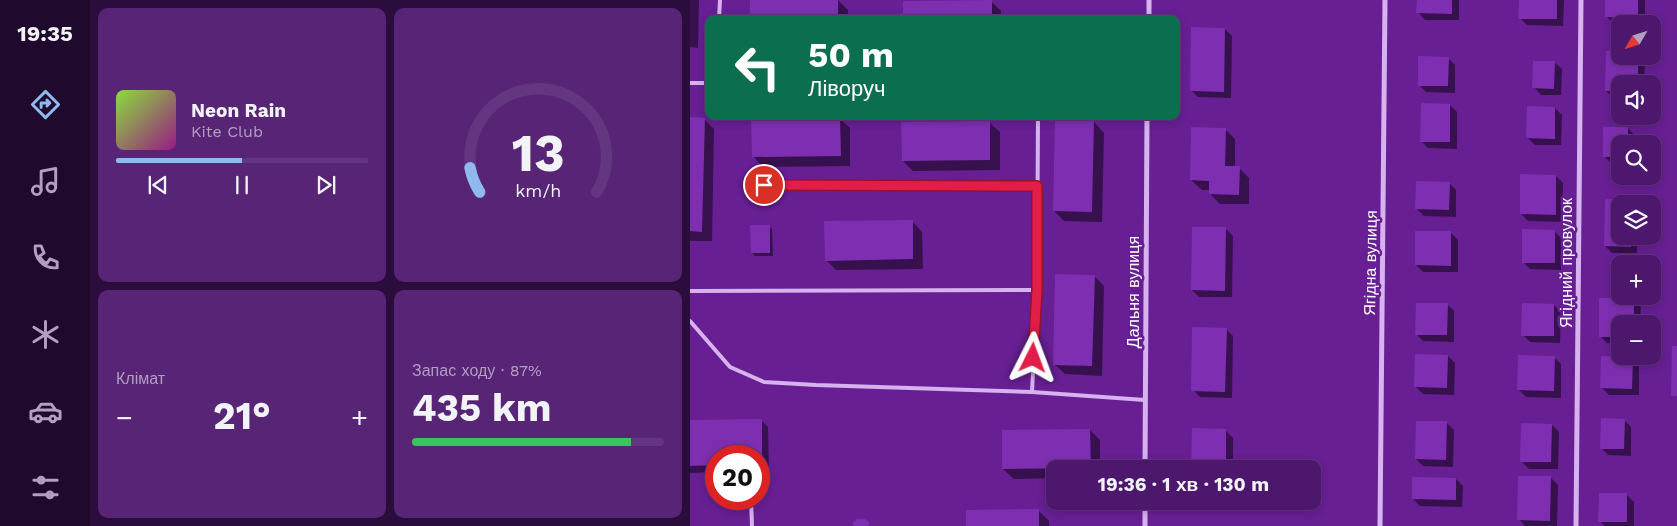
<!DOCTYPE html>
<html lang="uk">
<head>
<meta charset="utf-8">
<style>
	body { margin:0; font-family:"Work Sans",sans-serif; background:#572476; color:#f1f3f6; height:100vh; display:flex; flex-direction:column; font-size:19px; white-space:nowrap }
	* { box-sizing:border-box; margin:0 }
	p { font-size:16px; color:#b39fc2 }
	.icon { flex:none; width:28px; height:28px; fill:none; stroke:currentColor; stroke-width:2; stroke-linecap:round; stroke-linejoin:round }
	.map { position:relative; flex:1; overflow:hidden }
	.details { display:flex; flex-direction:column; gap:8px; padding:8px; background:#2a0d3c; width:600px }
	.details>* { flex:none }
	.hud { position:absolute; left:15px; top:15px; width:475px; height:105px; border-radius:10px; box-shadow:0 2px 8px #0003,0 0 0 1px #643681; background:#0b6e4f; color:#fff; overflow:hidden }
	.needle { width:32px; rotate:231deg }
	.fabs { position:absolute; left:921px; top:15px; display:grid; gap:10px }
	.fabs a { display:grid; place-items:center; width:50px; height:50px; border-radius:10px; background:#4d176e; box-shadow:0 2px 8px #0003,0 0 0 1px #643681; font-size:25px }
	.speed { position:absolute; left:15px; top:445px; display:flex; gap:10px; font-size:25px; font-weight:700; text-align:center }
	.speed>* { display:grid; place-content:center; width:65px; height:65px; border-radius:50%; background:#4d176e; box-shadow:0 2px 8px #0003,0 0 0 1px #643681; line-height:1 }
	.speed .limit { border:8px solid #d22; background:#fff; color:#111 }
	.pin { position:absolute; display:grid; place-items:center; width:42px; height:42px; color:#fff; margin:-21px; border:2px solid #fff; border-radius:50%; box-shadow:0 1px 5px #0007 }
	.me { position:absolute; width:55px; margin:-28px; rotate:3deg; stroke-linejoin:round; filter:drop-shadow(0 0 4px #0008) }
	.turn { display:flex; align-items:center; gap:18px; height:105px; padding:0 20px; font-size:22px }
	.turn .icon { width:65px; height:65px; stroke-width:2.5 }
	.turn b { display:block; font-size:35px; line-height:42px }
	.big { font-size:38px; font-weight:700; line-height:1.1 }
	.details .tile { flex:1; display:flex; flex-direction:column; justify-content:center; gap:8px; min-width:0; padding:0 18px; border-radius:10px; background:#572476 }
	.details .dial { align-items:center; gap:0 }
	.dial svg { height:130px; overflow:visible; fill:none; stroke:#643681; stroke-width:7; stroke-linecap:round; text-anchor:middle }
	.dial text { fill:#f1f3f6; stroke:none }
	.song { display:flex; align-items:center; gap:15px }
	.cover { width:60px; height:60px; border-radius:8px; background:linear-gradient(135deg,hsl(90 70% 55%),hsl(310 70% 35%)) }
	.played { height:5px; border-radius:2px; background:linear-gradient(90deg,#90b9f0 50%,#643681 50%) }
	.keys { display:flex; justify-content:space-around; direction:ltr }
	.heat { display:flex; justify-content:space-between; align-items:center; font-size:28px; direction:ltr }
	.charge { height:8px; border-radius:4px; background:linear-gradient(90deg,#34c759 87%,#643681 0) }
	.details .tiles { flex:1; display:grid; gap:8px; grid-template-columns:repeat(2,1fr) }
	.trip { position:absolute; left:356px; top:460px; width:275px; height:50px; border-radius:10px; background:#4d176e; box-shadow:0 2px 8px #0003,0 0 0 1px #643681; font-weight:700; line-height:50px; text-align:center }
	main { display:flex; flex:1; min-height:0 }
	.menu { display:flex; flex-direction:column; width:90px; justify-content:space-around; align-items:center; background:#1f092c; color:#b39fc2 }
	.menu .icon { width:35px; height:35px }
	.menu .on { color:#90b9f0 }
	.menu b { font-size:22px; color:#f1f3f6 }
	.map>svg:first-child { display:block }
</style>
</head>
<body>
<main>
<nav class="menu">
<b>19:35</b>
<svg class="icon on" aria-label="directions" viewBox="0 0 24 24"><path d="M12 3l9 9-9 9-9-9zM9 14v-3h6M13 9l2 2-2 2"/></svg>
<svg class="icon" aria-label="music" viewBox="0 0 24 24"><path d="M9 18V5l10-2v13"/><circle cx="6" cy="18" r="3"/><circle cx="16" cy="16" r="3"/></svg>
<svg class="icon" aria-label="phone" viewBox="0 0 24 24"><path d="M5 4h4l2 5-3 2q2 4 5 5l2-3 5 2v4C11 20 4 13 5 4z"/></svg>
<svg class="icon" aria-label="climate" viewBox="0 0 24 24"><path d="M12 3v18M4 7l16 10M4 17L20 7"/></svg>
<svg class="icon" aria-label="car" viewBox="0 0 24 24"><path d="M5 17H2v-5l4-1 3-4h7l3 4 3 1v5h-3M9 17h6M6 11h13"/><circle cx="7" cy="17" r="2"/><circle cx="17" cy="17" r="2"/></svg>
<svg class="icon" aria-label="filters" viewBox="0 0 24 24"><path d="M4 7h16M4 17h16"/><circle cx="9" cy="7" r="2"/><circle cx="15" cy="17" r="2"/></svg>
</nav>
<section class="details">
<div class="tiles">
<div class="tile">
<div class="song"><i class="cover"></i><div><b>Neon Rain</b><p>Kite Club</p></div></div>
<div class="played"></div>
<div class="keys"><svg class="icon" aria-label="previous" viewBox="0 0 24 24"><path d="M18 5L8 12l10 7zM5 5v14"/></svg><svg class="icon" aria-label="pause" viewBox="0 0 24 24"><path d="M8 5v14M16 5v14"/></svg><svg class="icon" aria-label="next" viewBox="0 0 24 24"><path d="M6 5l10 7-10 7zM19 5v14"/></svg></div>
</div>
<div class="tile dial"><svg viewBox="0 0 100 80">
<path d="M14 69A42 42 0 1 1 86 69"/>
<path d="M14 69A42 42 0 0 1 8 54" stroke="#90b9f0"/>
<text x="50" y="56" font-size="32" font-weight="700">13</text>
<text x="50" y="72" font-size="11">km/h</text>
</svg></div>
<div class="tile"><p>Клімат</p>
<div class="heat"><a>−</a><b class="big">21°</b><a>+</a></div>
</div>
<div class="tile"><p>Запас ходу · 87%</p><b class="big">435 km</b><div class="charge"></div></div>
</div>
</section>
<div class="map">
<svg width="987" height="526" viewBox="0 0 987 526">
	<rect width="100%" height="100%" fill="#671f93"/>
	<!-- shadow -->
	<g fill="#0007">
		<path d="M0 0H9L8 48 0 47Z"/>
		<path d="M148 0 158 10V19H61Z"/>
		<path d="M728 0H769V20H735L728 12Z"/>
		<path d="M830 0H874L873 26 837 25 830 18Z"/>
		<path d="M916 0H955V24L923 23 916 16Z"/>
		<path d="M301 1 311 11V19H214Z"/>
		<path d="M535 29 542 36 541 98 508 97 501 90Z"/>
		<path d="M930 53V56H951L955 60 954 84H930V98H924L916 91Z"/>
		<path d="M758 58 765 65V93L736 92 729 85Z"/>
		<path d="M864 62 872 69 871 95H851L844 87Z"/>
		<path d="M760 105 767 112V149L738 148 731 141Z"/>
		<path d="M865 108 872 115 871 145H845L838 138Z"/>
		<path d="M0 118 14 119 24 129 22 241H0Z"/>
		<path d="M149 118 160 128V166L73 167 63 156Z"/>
		<path d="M299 122 310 132V170L223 171 213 161Z"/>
		<path d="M404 122 414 133 412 222 374 221 364 211Z"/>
		<path d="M938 128 945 136V144H930V164L921 163 914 156Z"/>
		<path d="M535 129 545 139V167L549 168 559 178V204H530L520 194V190H512L501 180Z"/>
		<path d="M866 176 873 183 872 222 838 221 831 214Z"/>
		<path d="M759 183 766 190V217L734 216 727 209Z"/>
		<path d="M916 200 941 201 944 204H930V236H947V253H922L915 246Z"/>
		<path d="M222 221 232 232 233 269 146 270 136 260Z"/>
		<path d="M79 226 82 229 83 256H65L62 252Z"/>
		<path d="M536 229 543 236 542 297H509L502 290Z"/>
		<path d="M864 231 871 238V270L840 269 833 262Z"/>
		<path d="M761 233 768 240V272H733L726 265Z"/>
		<path d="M404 276 414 286 412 376 375 374 364 364Z"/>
		<path d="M944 300 951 307 950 324H930V343H917L910 336Z"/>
		<path d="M757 304 764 311V342L733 341 726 334Z"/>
		<path d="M864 305 871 312 870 343 840 342 833 335Z"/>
		<path d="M536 329 543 336 542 398 510 397 503 390Z"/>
		<path d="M758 356 765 363 764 395 733 394 726 387Z"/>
		<path d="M864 357 871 364V398L836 397 829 390Z"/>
		<path d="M942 358 949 365V395H919L912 388Z"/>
		<path d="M71 420 78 427 79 471 69 472V456H26V472L0 473V421Z"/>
		<path d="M934 420 941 427V456L918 455 911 448Z"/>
		<path d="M757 423 764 430 763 467 733 466 726 459Z"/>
		<path d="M862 425 869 432 868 469H839L831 461Z"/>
		<path d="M400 430 410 440V469H365V478L324 479 313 469Z"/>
		<path d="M536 431 543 438V469H503Z"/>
		<path d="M861 478 868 485 867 526H835L829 519Z"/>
		<path d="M766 479 773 486 772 507 730 506 723 499Z"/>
		<path d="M937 495 944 502V526H914L910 521Z"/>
		<path d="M348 510 359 521V526H277Z"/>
	</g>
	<!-- building -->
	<g fill="#7e2fb1">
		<rect x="60" y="0" width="88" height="19"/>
		<path d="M302 0V19H213V1Z"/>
		<path d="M727 0H762V14L726 13Z"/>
		<path d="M829 0H867V19H828Z"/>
		<path d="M915 0H948V18L915 17Z"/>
		<path d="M501 27 535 28 534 92 500 91Z"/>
		<path d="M916 51H930V56H948V84H930V91H915Z"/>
		<path d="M728 56 759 57 758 86H728Z"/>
		<path d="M843 61H865L864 89 842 88Z"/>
		<path d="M731 103 760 104V142H730Z"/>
		<path d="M837 106 865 107V139L836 138Z"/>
		<path d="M0 117 15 118 12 232 0 231Z"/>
		<path d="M61 117H150L151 156 62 157Z"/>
		<path d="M365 120 404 121 402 212 363 211Z"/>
		<path d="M300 121V160L212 161 211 122Z"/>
		<path d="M501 127 536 128 535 166H550L549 195 519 194V181L500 180Z"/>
		<path d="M913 127H938V144H930V157H913Z"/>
		<path d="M830 174 866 175V215L830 214Z"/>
		<path d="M726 181 760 182 759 210 725 209Z"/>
		<path d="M915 199 941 200V204H930V236H941V247L914 246Z"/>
		<path d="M223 220V259L135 261 134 221Z"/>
		<path d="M60 225H80V253H61Z"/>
		<path d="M502 227H536L535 291 501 290Z"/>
		<path d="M832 229 865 230V263H832Z"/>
		<path d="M725 231H761V266L725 265Z"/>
		<path d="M365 274 405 275 402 366 363 365Z"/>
		<path d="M909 298H944V324H930V337H909Z"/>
		<path d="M726 303H758L757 335H725Z"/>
		<path d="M832 303 864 304V336H831Z"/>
		<path d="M502 327 537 328 535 392 501 391Z"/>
		<path d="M982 346H987V396H981Z"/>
		<path d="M725 354 758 355 757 388 724 387Z"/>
		<path d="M828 355 865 356 864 391 827 390Z"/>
		<path d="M911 356 943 357 942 389 910 388Z"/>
		<path d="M911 418 935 419 934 449H910Z"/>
		<path d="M72 419V465H69V456H26V465L0 466V420Z"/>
		<path d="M726 421H757L756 460 725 459Z"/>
		<path d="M831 423 862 424 861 462H830Z"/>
		<path d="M502 428 536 429V469H501Z"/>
		<path d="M400 429 401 468 312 469V430Z"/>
		<path d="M828 476H861L860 521 827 520Z"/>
		<path d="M722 477 766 478V500L722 499Z"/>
		<path d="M909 493H937V522H908Z"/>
		<path d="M349 509V526H276V510Z"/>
		<path d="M167 519H175L179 522V526H163V523Z"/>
	</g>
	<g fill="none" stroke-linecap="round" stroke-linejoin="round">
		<!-- service -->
		<g stroke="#d6b2ee" stroke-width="4">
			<path d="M29 19 30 0"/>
			<path d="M0 83H19"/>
			<path d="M55 185 347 186"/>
			<path d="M347 290 348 116"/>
			<path d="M0 291 347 290 342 392"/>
			<path d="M0 321 40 367 74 382 126 385 342 392 455 400"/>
			<path d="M61 499 62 526"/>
		</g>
		<!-- minor -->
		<g stroke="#d6b2ee" stroke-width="5">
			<path d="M459 19V0"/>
			<path d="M455 469 457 116"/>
			<path d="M455 526V501"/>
			<path d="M690 526 695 0"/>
			<path d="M886 526 891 0"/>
		</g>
	</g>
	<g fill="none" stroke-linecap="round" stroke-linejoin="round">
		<!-- route casing -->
		<g stroke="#92132f" stroke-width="12">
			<path id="route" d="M74 185 347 186V290L343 358"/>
		</g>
		<!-- route -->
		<use href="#route" stroke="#e11d48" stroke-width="9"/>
	</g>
	<g text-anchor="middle" stroke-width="5" stroke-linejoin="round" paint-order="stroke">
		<!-- street labels -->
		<g font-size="16" fill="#fff" stroke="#671f93">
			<text transform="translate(680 263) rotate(-89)" y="6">Ягідна вулиця</text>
			<text transform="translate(876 263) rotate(-90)" y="6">Ягідний провулок</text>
			<text transform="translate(443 292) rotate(-90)" y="6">Дальня вулиця</text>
		</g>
	</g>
</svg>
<div class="fabs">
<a><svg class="needle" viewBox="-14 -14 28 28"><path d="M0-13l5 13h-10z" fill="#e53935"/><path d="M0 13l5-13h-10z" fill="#b39fc2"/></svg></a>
<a><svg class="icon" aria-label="sound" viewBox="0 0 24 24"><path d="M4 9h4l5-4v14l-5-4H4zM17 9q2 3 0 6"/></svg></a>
<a><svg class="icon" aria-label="search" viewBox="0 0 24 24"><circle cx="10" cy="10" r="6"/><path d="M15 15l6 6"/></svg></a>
<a><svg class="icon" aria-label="layers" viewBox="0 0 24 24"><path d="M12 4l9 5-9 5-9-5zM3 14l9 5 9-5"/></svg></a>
<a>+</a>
<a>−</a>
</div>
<div class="speed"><div class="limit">20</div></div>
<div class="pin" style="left:74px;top:185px;background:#d93025"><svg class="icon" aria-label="arrive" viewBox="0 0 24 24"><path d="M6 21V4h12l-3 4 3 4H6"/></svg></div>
<svg class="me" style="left:343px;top:358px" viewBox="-20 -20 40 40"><path d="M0-17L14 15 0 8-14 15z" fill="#e11d48" stroke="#fff" stroke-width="4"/></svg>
<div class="trip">19:36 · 1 хв · 130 m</div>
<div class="hud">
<div class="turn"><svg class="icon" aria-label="left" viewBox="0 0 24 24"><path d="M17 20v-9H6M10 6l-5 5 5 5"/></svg><div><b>50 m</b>Ліворуч</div></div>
</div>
</div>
</main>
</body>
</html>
